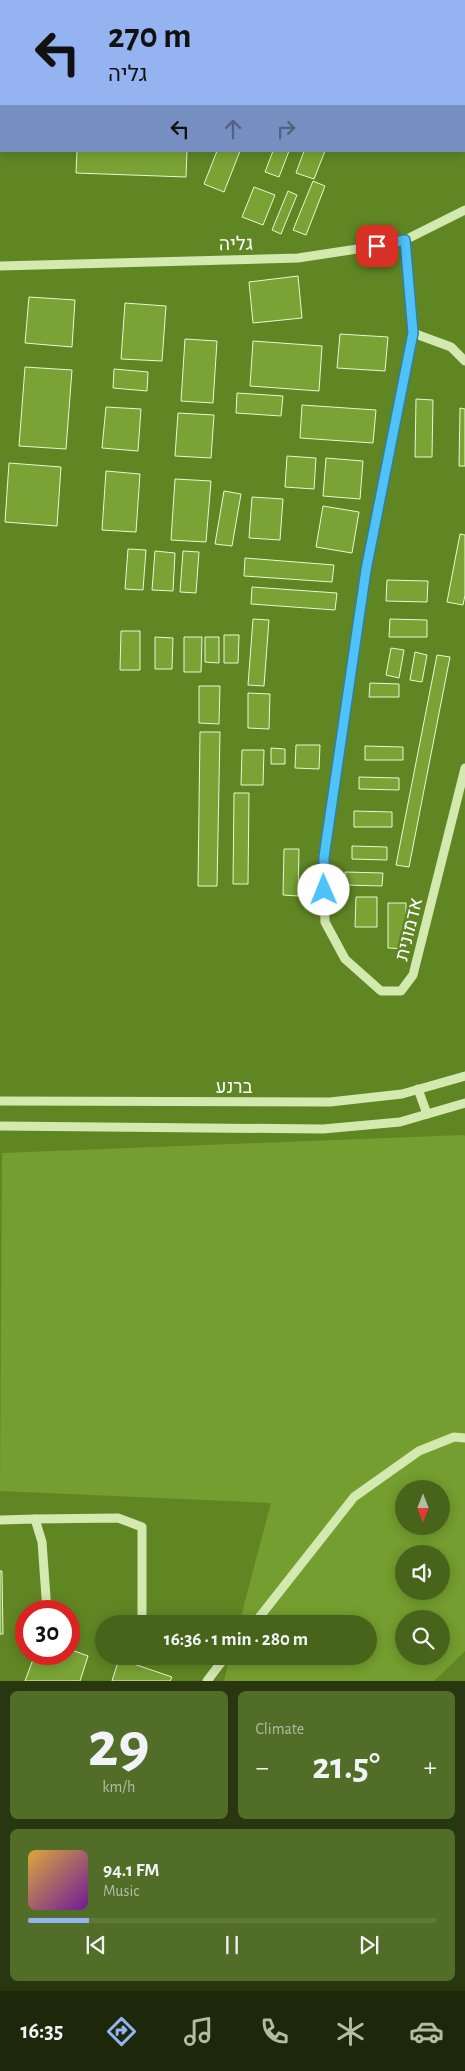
<!DOCTYPE html>
<html lang="en">
<head>
<meta charset="utf-8">
<style>
	body { margin:0; font-family:"Alegreya Sans",Heebo,sans-serif; background:#526d28; color:#f1f3f6; height:100vh; display:flex; flex-direction:column; font-size:19px; white-space:nowrap }
	* { box-sizing:border-box; margin:0 }
	p { font-size:16px; color:#b1bda3 }
	.icon { flex:none; width:28px; height:28px; fill:none; stroke:currentColor; stroke-width:2; stroke-linecap:round; stroke-linejoin:round }
	.map { position:relative; height:1681px; overflow:hidden }
	.details { display:flex; flex-direction:column; gap:10px; padding:10px; background:#28370f; flex:1 }
	.details>* { flex:none }
	.banner { position:absolute; left:0px; top:0px; width:465px; height:152px; box-shadow:0 2px 12px #0003; background:#95b2f1; color:#111; overflow:hidden }
	.needle { width:32px; rotate:180deg }
	.controls { position:absolute; left:395px; top:1480px; display:grid; gap:10px }
	.controls a { display:grid; place-items:center; width:55px; height:55px; border-radius:50%; background:#48641b; box-shadow:0 2px 12px #0003; font-size:25px }
	.speed { position:absolute; left:15px; top:1600px; display:flex; gap:10px; font-size:25px; font-weight:700; text-align:center }
	.speed>* { display:grid; place-content:center; width:65px; height:65px; border-radius:50%; background:#48641b; box-shadow:0 2px 12px #0003; line-height:1 }
	.speed .limit { border:8px solid #d22; background:#fff; color:#111 }
	.pin { position:absolute; display:grid; place-items:center; width:42px; height:42px; color:#fff; margin:-21px; border-radius:10px; box-shadow:0 2px 8px #0006 }
	.me { position:absolute; width:55px; margin:-28px; rotate:359deg; stroke-linejoin:round; filter:drop-shadow(0 0 4px #0008) }
	.turn { display:flex; align-items:center; gap:18px; height:105px; padding:0 25px; font-size:22px }
	.turn .icon { width:65px; height:65px; stroke-width:2.5 }
	.turn b { display:block; font-size:35px; line-height:42px }
	.lanes { display:flex; align-items:center; height:48px; padding:0 25px; background:#0003; justify-content:center; gap:25px; direction:ltr }
	.lanes .off { opacity:.35 }
	.big { font-size:38px; font-weight:600; line-height:1.1 }
	.details .tile { flex:1; display:flex; flex-direction:column; justify-content:center; gap:8px; min-width:0; padding:0 18px; border-radius:8px; background:#526d28 }
	.details .dial { align-items:center; gap:0 }
	.dial b { font-size:65px; line-height:1 }
	.song { display:flex; align-items:center; gap:15px }
	.cover { width:60px; height:60px; border-radius:8px; background:linear-gradient(135deg,hsl(40 70% 55%),hsl(280 70% 35%)) }
	.played { height:5px; border-radius:2px; background:linear-gradient(90deg,#95b2f1 15%,#60783a 15%) }
	.keys { display:flex; justify-content:space-around; direction:ltr }
	.heat { display:flex; justify-content:space-between; align-items:center; font-size:28px; direction:ltr }
	.details .tiles { flex:1; display:grid; gap:10px; grid-template-columns:1fr 1fr }
	.tile:last-child { grid-column:span 2 }
	.trip { position:absolute; left:95px; top:1615px; width:282px; height:50px; border-radius:25px; background:#48641b; box-shadow:0 2px 12px #0003; font-weight:600; line-height:50px; text-align:center }
	.tabs { display:flex; height:80px; justify-content:space-around; align-items:center; background:#1d280b; color:#b1bda3 }
	.tabs .icon { width:35px; height:35px }
	.tabs .active { color:#95b2f1 }
	.tabs b { font-size:22px; color:#f1f3f6 }
	.map>svg:first-child { display:block }
</style>
</head>
<body>
<div class="map">
<svg width="465" height="1681" viewBox="0 0 465 1681">
	<rect width="100%" height="100%" fill="#608624"/>
	<!-- green -->
	<path fill="#749e2f" fill-rule="evenodd" d="M463 1135 465 1136V1651L434 1681H224L230 1656H369V1624H239L271 1503 0 1491 2 1153ZM404 1489H441V1526H404ZM404 1554H441V1591H404ZM404 1619H441V1656H404Z"/>
	<!-- building -->
	<g fill="#79a334" stroke="#e9f7d3">
		<path d="M77 151H187L186 177 76 173Z"/>
		<path d="M217 151H240L224 192 204 184Z"/>
		<path d="M273 151H289L279 177 265 172Z"/>
		<path d="M304 151H325L314 179 296 173Z"/>
		<path d="M313 181 325 186 306 235 293 230Z"/>
		<path d="M254 187 275 195 263 225 242 217Z"/>
		<path d="M288 191 297 195 281 234 272 230Z"/>
		<path d="M298 276 302 318 253 323 249 282Z"/>
		<path d="M29 297 75 300 72 347 25 343Z"/>
		<path d="M125 303 166 306 162 361 121 359Z"/>
		<path d="M340 334 388 337 385 371 337 368Z"/>
		<path d="M185 339 217 341 213 403 181 401Z"/>
		<path d="M253 341 322 346 319 391 250 386Z"/>
		<path d="M25 367 72 370 66 449 19 446Z"/>
		<path d="M114 369 148 372 147 391 113 388Z"/>
		<path d="M237 393 283 396 281 416 236 413Z"/>
		<path d="M416 399 433 400 432 457H415Z"/>
		<path d="M302 405 376 410 373 443 300 438Z"/>
		<path d="M106 407 141 409 138 451 102 448Z"/>
		<path d="M460 408 465 409V466H459Z"/>
		<path d="M178 413 214 415 211 458 175 456Z"/>
		<path d="M287 456 316 458 314 489 285 487Z"/>
		<path d="M326 458 363 461 360 499 323 496Z"/>
		<path d="M9 463 61 467 57 526 5 522Z"/>
		<path d="M106 471 140 474 136 532 102 530Z"/>
		<path d="M175 479 211 481 206 542 171 540Z"/>
		<path d="M224 491 241 494 232 546 215 544Z"/>
		<path d="M252 497 283 499 280 540 249 538Z"/>
		<path d="M323 506 359 512 352 553 316 547Z"/>
		<path d="M460 534 465 535V595L463 605 447 602Z"/>
		<path d="M128 549 146 550 143 590 125 589Z"/>
		<path d="M155 551 175 553 173 591 152 590Z"/>
		<path d="M183 551 199 552 196 593 180 592Z"/>
		<path d="M245 558 334 565 332 582 244 576Z"/>
		<path d="M387 580 428 581 427 602 386 601Z"/>
		<path d="M252 587 337 593 335 610 251 604Z"/>
		<path d="M253 619 269 620 264 686 248 685Z"/>
		<path d="M390 619 427 620V637H389Z"/>
		<path d="M121 631H140V670H120Z"/>
		<path d="M224 635H239L238 663H224Z"/>
		<path d="M155 637 173 638 172 669H155Z"/>
		<path d="M184 637H202L201 672H184Z"/>
		<path d="M205 637H219V663L205 662Z"/>
		<path d="M391 648 404 650 399 678 386 675Z"/>
		<path d="M415 652 427 655 422 682 410 680Z"/>
		<path d="M437 655 450 657 409 867 396 865Z"/>
		<path d="M370 683 399 684V697H369Z"/>
		<path d="M199 686H220L219 724 199 723Z"/>
		<path d="M248 693 270 694 269 729 248 728Z"/>
		<path d="M200 732H220L217 886H198Z"/>
		<path d="M296 745H320L319 769 295 768Z"/>
		<path d="M365 746 403 747V760H365Z"/>
		<path d="M271 748 285 749V764H271Z"/>
		<path d="M242 750H264L263 785H241Z"/>
		<path d="M359 777 399 778V790L359 789Z"/>
		<path d="M234 793H249L248 884H233Z"/>
		<path d="M354 811 392 812V827H354Z"/>
		<path d="M352 846 387 847V860L352 859Z"/>
		<path d="M284 849H299L298 896 283 895Z"/>
		<path d="M345 872 383 873 382 886 345 885Z"/>
		<path d="M356 897H377V927H355Z"/>
		<path d="M388 903H406V949L388 948Z"/>
		<path d="M0 1571H2L3 1634H0Z"/>
		<path d="M69 1649 88 1656 80 1681H25L35 1654H69Z"/>
		<path d="M119 1659 172 1677 170 1681H112Z"/>
	</g>
	<g fill="none" stroke-linecap="round" stroke-linejoin="round">
		<!-- minor -->
		<g stroke="#d3e9af" stroke-width="9">
			<path d="M405 240 413 333 366 570 323 857 325 922 345 959 381 991H401L413 975 465 768"/>
			<path d="M0 266 298 258 364 248 405 240 465 210"/>
			<path d="M413 333 451 347 465 361"/>
			<path d="M418 1089 427 1114"/>
			<path d="M0 1101 330 1102 402 1094 465 1076"/>
			<path d="M0 1126 323 1129 400 1122 465 1103"/>
			<path d="M35 1519 118 1518 142 1527V1617"/>
			<path d="M0 1520 35 1519 42 1542 47 1611"/>
			<path d="M254 1624 354 1497 419 1451 454 1437 465 1438"/>
			<path d="M207 1681 226 1656"/>
		</g>
	</g>
	<g fill="none" stroke-linecap="round" stroke-linejoin="round">
		<!-- route casing -->
		<g stroke="#337fa1" stroke-width="12">
			<path id="route" d="M324 890V857L366 570 413 333 405 240 377 246"/>
		</g>
		<!-- route -->
		<use href="#route" stroke="#4fc3f7" stroke-width="9"/>
	</g>
	<g text-anchor="middle" stroke-width="5" stroke-linejoin="round" paint-order="stroke">
		<!-- street labels -->
		<g font-size="19" fill="#fff" stroke="#608624">
			<text transform="translate(236 243) rotate(-1)" y="7">גליה</text>
			<text transform="translate(408 929) rotate(-76)" y="7">אדמונית</text>
			<text x="234" y="1093">ברנע</text>
		</g>
	</g>
</svg>
<div class="controls">
<a><svg class="needle" viewBox="-14 -14 28 28"><path d="M0-13l5 13h-10z" fill="#e53935"/><path d="M0 13l5-13h-10z" fill="#b1bda3"/></svg></a>
<a><svg class="icon" aria-label="sound" viewBox="0 0 24 24"><path d="M4 9h4l5-4v14l-5-4H4zM17 9q2 3 0 6"/></svg></a>
<a><svg class="icon" aria-label="search" viewBox="0 0 24 24"><circle cx="10" cy="10" r="6"/><path d="M15 15l6 6"/></svg></a>
</div>
<div class="speed"><div class="limit">30</div></div>
<div class="pin" style="left:377px;top:246px;background:#d93025"><svg class="icon" aria-label="arrive" viewBox="0 0 24 24"><path d="M6 21V4h12l-3 4 3 4H6"/></svg></div>
<svg class="me" style="left:324px;top:890px" viewBox="-20 -20 40 40"><circle r="19" fill="#fff"/><path d="M0-13L10 11 0 6-10 11z" fill="#4fc3f7"/></svg>
<div class="trip">16:36 · 1 min · 280 m</div>
<div class="banner">
<div class="turn"><svg class="icon" aria-label="left" viewBox="0 0 24 24"><path d="M17 20v-9H6M10 6l-5 5 5 5"/></svg><div><b>270 m</b>גליה</div></div>
<div class="lanes"><svg class="icon" aria-label="left" viewBox="0 0 24 24"><path d="M17 20v-9H6M10 6l-5 5 5 5"/></svg><svg class="icon off" aria-label="ahead" viewBox="0 0 24 24"><path d="M12 20V5M6 11l6-6 6 6"/></svg><svg class="icon off" aria-label="right" viewBox="0 0 24 24"><path d="M7 20v-9h11M14 6l5 5-5 5"/></svg></div>
</div>
</div>
<section class="details">
<div class="tiles">
<div class="tile dial"><b>29</b><p>km/h</p></div>
<div class="tile"><p>Climate</p>
<div class="heat"><a>−</a><b class="big">21.5°</b><a>+</a></div>
</div>
<div class="tile">
<div class="song"><i class="cover"></i><div><b>94.1 FM</b><p>Music</p></div></div>
<div class="played"></div>
<div class="keys"><svg class="icon" aria-label="previous" viewBox="0 0 24 24"><path d="M18 5L8 12l10 7zM5 5v14"/></svg><svg class="icon" aria-label="pause" viewBox="0 0 24 24"><path d="M8 5v14M16 5v14"/></svg><svg class="icon" aria-label="next" viewBox="0 0 24 24"><path d="M6 5l10 7-10 7zM19 5v14"/></svg></div>
</div>
</div>
</section>
<nav class="tabs">
<b>16:35</b>
<svg class="icon active" aria-label="directions" viewBox="0 0 24 24"><path d="M12 3l9 9-9 9-9-9zM9 14v-3h6M13 9l2 2-2 2"/></svg>
<svg class="icon" aria-label="music" viewBox="0 0 24 24"><path d="M9 18V5l10-2v13"/><circle cx="6" cy="18" r="3"/><circle cx="16" cy="16" r="3"/></svg>
<svg class="icon" aria-label="phone" viewBox="0 0 24 24"><path d="M5 4h4l2 5-3 2q2 4 5 5l2-3 5 2v4C11 20 4 13 5 4z"/></svg>
<svg class="icon" aria-label="climate" viewBox="0 0 24 24"><path d="M12 3v18M4 7l16 10M4 17L20 7"/></svg>
<svg class="icon" aria-label="car" viewBox="0 0 24 24"><path d="M5 17H2v-5l4-1 3-4h7l3 4 3 1v5h-3M9 17h6M6 11h13"/><circle cx="7" cy="17" r="2"/><circle cx="17" cy="17" r="2"/></svg>
</nav>
</body>
</html>
